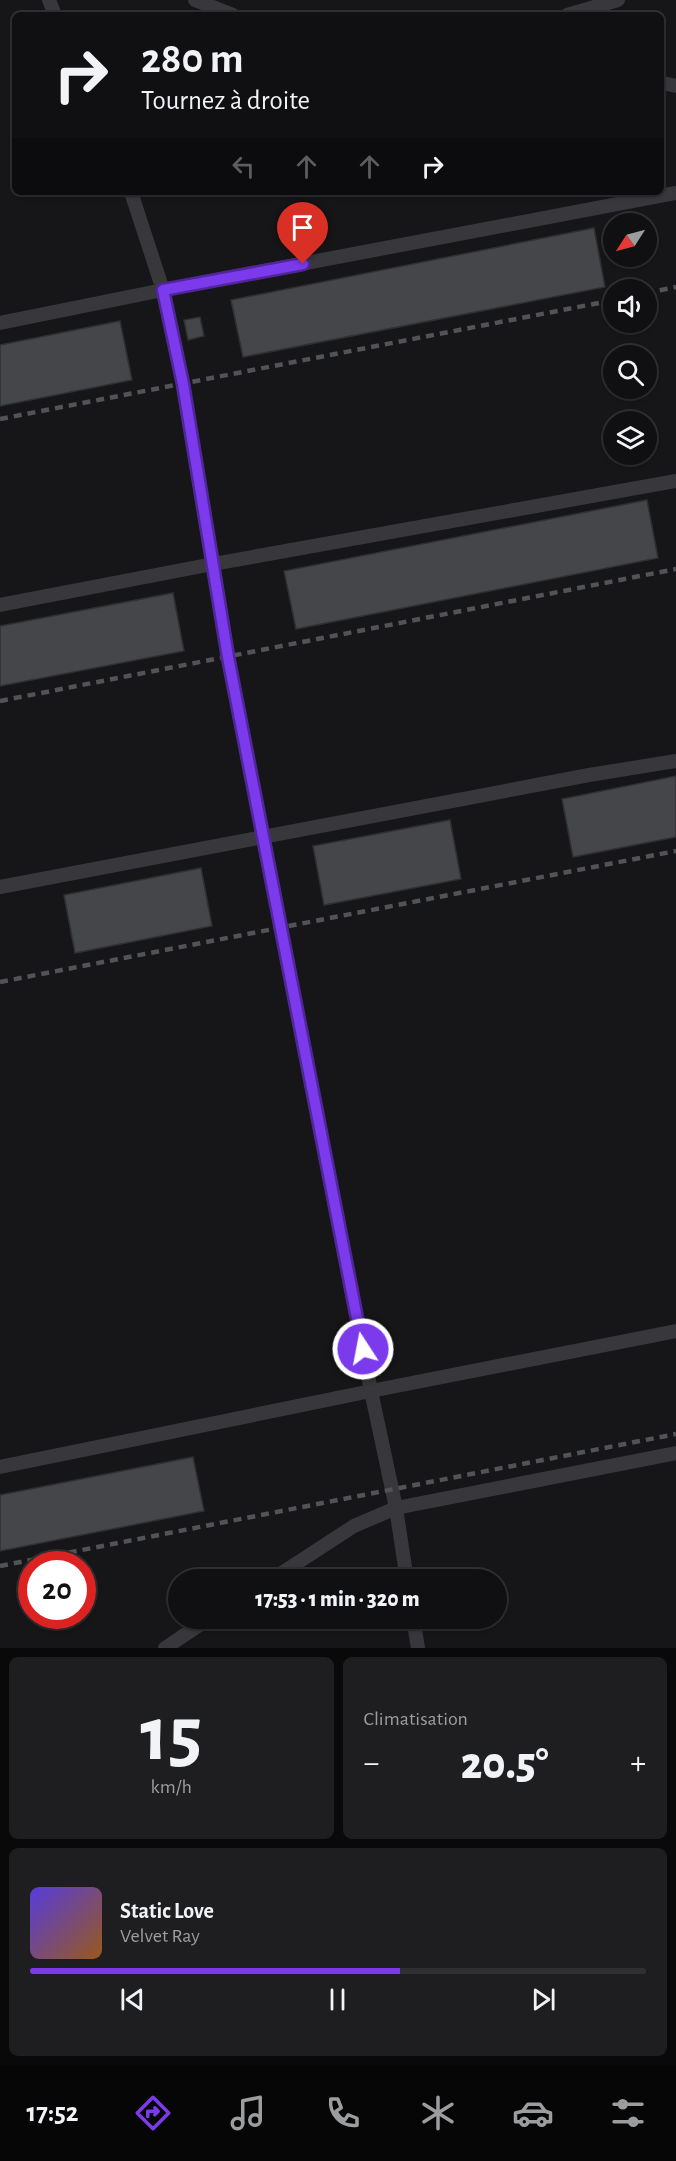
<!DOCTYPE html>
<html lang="fr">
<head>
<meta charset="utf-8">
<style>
	body { margin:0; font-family:"Alegreya Sans",sans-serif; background:#1e1e20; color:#f1f3f6; height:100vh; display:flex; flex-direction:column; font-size:22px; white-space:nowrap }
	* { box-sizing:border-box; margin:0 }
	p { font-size:20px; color:#9c9d9f }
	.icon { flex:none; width:33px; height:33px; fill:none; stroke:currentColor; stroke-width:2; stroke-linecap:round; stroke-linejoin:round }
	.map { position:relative; height:1648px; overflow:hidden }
	.side { display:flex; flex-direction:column; gap:9px; padding:9px; background:#09090a; flex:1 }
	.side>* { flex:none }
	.guide { position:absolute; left:12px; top:12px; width:652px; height:183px; border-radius:9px; box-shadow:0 2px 4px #0004,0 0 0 2px #303032; background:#101012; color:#f1f3f6; overflow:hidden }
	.needle { width:39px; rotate:234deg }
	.tools { position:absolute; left:603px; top:213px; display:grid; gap:12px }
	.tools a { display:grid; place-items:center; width:54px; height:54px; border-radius:50%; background:#101012; box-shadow:0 2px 4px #0004,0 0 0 2px #303032; font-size:30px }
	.speed { position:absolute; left:18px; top:1551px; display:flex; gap:12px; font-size:30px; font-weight:700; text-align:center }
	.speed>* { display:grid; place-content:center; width:78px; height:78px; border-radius:50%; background:#101012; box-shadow:0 2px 4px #0004,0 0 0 2px #303032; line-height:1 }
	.speed .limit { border:9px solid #d22; background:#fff; color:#111 }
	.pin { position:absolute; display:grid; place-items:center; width:51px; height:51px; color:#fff; margin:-62px -26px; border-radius:50% 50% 50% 0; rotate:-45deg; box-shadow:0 0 6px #0007 }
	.pin .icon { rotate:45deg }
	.me { position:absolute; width:66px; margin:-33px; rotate:349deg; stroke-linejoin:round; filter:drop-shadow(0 0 4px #0008) }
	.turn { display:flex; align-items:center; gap:21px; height:126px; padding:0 30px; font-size:27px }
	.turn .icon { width:78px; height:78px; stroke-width:2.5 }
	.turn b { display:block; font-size:42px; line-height:51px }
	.lanes { display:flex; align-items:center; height:57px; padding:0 30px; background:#0003; justify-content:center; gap:30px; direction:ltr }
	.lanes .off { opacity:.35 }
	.big { font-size:45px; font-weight:800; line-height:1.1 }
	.side .card { flex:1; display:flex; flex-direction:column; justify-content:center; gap:9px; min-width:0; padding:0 21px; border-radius:9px; background:#1e1e20 }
	.side .dial { align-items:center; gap:0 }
	.dial b { font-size:78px; line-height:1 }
	.song { display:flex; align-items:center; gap:18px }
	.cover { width:72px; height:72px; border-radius:9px; background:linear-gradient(135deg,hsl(250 70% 55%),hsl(30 70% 35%)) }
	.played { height:6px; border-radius:3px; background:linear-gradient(90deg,#7c3aed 60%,#303032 60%) }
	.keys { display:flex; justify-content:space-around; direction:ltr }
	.heat { display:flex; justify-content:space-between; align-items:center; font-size:33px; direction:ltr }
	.side .tiles { flex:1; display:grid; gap:9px; grid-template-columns:1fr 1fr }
	.card:last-child { grid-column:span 2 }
	.trip { position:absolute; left:168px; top:1569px; width:339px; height:60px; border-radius:30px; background:#101012; box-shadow:0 2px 4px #0004,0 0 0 2px #303032; font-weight:800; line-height:60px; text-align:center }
	.dock { display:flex; height:96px; justify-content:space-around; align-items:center; background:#060607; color:#9c9d9f }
	.dock .icon { width:42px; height:42px }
	.dock .current { color:#7c3aed }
	.dock b { font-size:27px; color:#f1f3f6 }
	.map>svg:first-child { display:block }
</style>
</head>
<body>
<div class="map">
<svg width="676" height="1648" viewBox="0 0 676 1648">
	<rect width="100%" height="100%" fill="#161618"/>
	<!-- building -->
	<g fill="#45464a" stroke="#303033" stroke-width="1.5">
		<path d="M594 228 605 287 243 357 231 300Z"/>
		<path d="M200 317 204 336 188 340 184 320Z"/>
		<path d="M120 321 132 380 0 406V345Z"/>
		<path d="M647 500 658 558 296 629 284 571Z"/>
		<path d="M173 593 184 651 0 686V626Z"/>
		<path d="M676 776V837L573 857 562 799Z"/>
		<path d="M450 820 461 879 324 905 313 846Z"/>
		<path d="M201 868 212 926 75 953 64 895Z"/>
		<path d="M193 1457 204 1511 0 1551V1495Z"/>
	</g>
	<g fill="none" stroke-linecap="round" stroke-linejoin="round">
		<!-- service -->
		<g stroke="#38383c" stroke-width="14">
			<path d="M49 0 55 15"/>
			<path d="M195 0 233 15"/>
			<path d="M567 15 618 0"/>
			<path d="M662 83 676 86"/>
			<path d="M131 192 163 290 183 384 228 657 371 1391 396 1508 407 1580"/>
			<path d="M0 323 163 290 676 193"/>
			<path d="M0 605 213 564 676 481"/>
			<path d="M0 887 589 775 676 761"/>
			<path d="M0 1467 371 1391 676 1331"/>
			<path d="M271 1580 354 1526 396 1508 676 1453"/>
			<path d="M413 1618 418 1648"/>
			<path d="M165 1648 210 1618"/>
		</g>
		<!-- rail -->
		<g stroke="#515357" stroke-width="4.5" stroke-dasharray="8 6" stroke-linecap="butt">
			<path d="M646 293 676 287"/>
			<path d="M0 419 614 300"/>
			<path d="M0 701 676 569"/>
			<path d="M0 982 676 851"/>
			<path d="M0 1566 676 1434"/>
		</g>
	</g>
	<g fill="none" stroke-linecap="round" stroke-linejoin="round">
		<!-- route casing -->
		<g stroke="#51269a" stroke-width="15">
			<path id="route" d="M303 264 163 290 183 384 228 657 363 1349"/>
		</g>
		<!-- route -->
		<use href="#route" stroke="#7c3aed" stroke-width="10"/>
	</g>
</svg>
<div class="tools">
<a><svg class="needle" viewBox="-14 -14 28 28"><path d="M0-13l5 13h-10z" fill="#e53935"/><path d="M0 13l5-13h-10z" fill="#9c9d9f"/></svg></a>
<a><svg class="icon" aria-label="sound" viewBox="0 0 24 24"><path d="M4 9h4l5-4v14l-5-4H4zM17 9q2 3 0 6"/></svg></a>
<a><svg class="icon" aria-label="search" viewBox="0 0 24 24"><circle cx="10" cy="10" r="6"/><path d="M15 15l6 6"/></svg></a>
<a><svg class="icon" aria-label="layers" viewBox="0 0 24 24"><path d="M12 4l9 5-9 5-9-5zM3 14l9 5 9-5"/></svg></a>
</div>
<div class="speed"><div class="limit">20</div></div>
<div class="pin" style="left:303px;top:264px;background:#d93025"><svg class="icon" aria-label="arrive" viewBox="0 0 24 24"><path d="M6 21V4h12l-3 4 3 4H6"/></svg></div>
<svg class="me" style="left:363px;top:1349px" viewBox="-20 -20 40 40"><circle r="17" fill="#7c3aed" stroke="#fff" stroke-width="3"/><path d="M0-11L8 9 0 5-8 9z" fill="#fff"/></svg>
<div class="trip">17:53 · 1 min · 320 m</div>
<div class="guide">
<div class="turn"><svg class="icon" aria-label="right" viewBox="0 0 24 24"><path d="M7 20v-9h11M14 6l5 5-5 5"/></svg><div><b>280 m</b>Tournez à droite</div></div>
<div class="lanes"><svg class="icon off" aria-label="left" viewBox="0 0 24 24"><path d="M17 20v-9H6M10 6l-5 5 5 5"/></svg><svg class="icon off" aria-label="ahead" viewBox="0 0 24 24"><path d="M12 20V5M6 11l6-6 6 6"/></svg><svg class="icon off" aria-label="ahead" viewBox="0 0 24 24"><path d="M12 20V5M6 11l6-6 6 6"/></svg><svg class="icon" aria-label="right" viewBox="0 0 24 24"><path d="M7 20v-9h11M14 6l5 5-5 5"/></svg></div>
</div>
</div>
<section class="side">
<div class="tiles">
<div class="card dial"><b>15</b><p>km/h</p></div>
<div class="card"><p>Climatisation</p>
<div class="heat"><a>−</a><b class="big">20.5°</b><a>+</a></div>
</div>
<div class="card">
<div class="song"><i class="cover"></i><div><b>Static Love</b><p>Velvet Ray</p></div></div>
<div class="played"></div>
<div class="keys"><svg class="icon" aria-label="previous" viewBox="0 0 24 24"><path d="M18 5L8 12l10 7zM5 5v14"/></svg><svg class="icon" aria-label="pause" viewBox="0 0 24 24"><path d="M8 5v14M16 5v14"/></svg><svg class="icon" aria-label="next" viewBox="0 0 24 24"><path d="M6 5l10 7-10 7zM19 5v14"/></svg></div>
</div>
</div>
</section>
<nav class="dock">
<b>17:52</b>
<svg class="icon current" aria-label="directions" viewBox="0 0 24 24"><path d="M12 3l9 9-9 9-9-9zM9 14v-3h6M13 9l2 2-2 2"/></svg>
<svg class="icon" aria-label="music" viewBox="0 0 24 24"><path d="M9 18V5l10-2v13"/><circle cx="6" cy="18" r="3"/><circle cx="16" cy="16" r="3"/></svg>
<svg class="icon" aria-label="phone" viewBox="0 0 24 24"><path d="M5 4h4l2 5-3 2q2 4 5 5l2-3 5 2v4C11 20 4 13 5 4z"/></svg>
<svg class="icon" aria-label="climate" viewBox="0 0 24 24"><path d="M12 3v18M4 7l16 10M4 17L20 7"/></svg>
<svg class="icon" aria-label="car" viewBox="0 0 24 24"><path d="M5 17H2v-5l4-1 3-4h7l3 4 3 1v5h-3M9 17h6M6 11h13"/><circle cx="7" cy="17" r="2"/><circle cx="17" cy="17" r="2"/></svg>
<svg class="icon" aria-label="filters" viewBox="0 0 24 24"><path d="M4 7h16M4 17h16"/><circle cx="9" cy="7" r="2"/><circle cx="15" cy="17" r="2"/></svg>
</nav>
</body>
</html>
